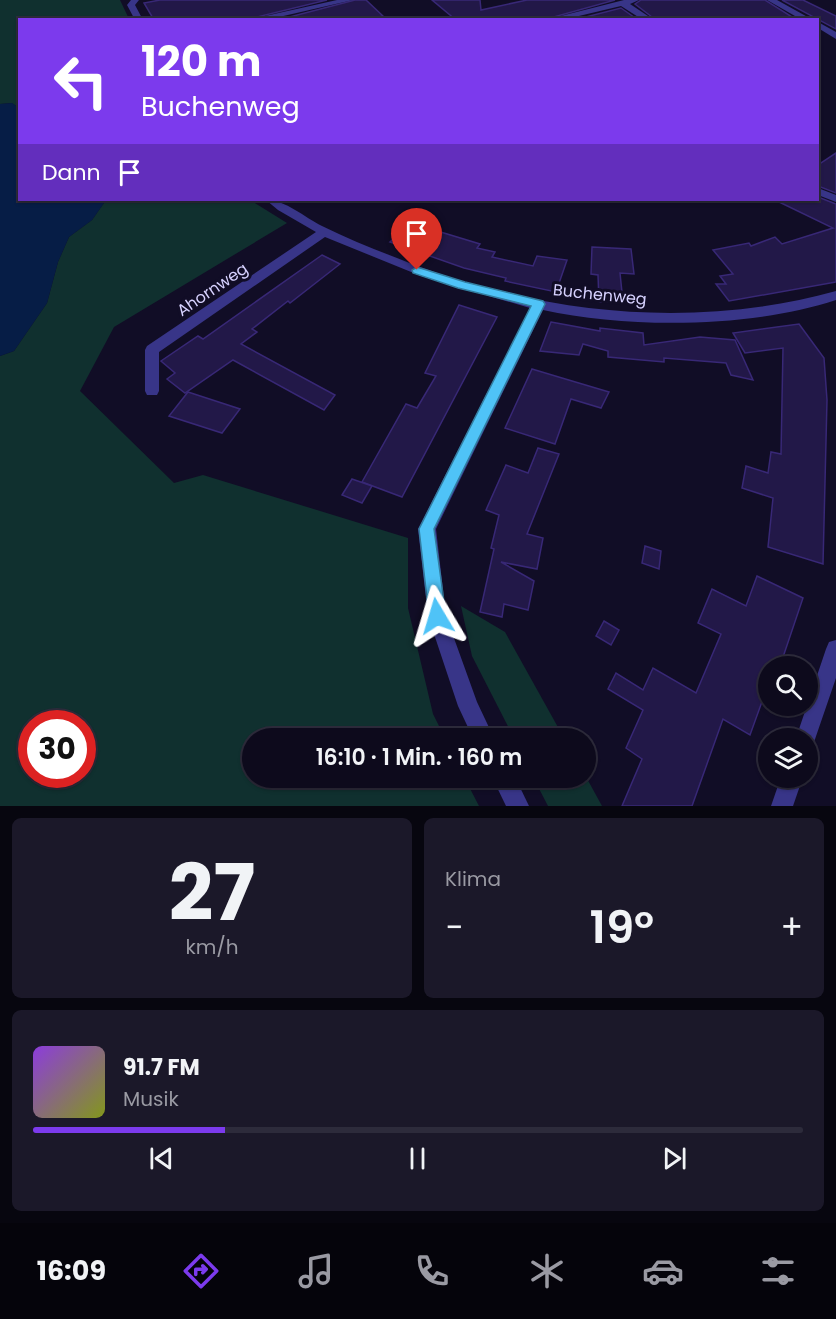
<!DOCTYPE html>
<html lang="de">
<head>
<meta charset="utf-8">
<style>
	body { margin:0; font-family:Poppins,sans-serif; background:#1b1829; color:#f1f3f6; height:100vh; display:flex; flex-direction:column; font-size:22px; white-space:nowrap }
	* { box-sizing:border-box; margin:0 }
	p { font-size:20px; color:#9a9aa3 }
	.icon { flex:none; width:33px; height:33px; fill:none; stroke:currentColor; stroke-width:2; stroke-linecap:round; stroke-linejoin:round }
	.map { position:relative; height:806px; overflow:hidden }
	.sheet { display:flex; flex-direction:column; gap:12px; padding:12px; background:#07060f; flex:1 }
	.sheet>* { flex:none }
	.hud { position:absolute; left:18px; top:18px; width:801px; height:183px; border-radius:0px; box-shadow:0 2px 4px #0004,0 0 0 2px #2d2b3b; background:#7c3aed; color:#fff; overflow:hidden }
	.controls { position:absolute; left:758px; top:656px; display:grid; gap:12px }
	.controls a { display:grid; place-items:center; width:60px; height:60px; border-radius:50%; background:#0d0a1c; box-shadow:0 2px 4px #0004,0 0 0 2px #2d2b3b; font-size:30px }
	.speed { position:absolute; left:18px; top:710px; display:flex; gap:12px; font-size:30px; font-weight:700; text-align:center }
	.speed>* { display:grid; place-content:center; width:78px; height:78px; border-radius:50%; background:#0d0a1c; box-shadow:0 2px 4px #0004,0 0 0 2px #2d2b3b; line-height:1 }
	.speed .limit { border:9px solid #d22; background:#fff; color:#111 }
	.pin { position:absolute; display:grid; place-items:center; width:51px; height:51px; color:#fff; margin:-62px -26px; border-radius:50% 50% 50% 0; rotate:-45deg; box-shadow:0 0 6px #0007 }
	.pin .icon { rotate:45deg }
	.me { position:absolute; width:66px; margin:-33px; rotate:353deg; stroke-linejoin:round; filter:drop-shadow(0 0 4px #0008) }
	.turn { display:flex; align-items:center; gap:21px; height:126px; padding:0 24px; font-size:27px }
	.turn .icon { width:78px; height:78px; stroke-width:2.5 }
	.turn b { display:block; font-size:42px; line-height:51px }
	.then { display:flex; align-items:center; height:57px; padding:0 24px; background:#0003; gap:12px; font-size:22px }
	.big { font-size:45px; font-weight:600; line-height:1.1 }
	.sheet .widget { flex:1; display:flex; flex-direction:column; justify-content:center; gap:9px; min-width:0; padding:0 21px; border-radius:9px; background:#1b1829 }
	.sheet .dial { align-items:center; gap:0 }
	.dial b { font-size:78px; line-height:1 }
	.song { display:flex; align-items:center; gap:18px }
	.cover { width:72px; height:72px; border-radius:9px; background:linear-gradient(135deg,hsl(270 70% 55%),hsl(70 70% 35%)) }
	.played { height:6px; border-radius:3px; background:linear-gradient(90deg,#7c3aed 25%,#2d2b3b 25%) }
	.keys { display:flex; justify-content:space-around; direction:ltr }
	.heat { display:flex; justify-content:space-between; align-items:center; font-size:33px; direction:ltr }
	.sheet .tiles { flex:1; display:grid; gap:12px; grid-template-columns:1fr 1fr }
	.widget:last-child { grid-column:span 2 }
	.trip { position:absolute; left:242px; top:728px; width:354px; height:60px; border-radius:30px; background:#0d0a1c; box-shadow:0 2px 4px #0004,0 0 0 2px #2d2b3b; font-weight:600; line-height:60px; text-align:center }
	.tabs { display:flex; height:96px; justify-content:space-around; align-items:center; background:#05040b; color:#9a9aa3 }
	.tabs .icon { width:42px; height:42px }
	.tabs .on { color:#7c3aed }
	.tabs b { font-size:27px; color:#f1f3f6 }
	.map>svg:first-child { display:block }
</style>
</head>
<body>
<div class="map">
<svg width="836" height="806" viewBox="0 0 836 806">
	<rect width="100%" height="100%" fill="#110d26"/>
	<!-- green -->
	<g fill="#10302f" fill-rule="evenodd">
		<path d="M0 0H120L129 19 20 20 19 108 12 103 0 104Z"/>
		<path d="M106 200H250L287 223 114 327 80 391 174 483 203 475 408 538V608L433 714 445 738H252V777H464L479 806H0V356L14 351 47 303 58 262 69 237 92 220ZM32 723H82V774H32Z"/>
		<path d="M461 606 505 632 564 738H514L472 656Z"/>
		<path d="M585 775 602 806H548L533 777Z"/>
	</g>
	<!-- water -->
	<path fill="#061d46" d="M12 103 19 108 20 200H106L92 220 69 237 58 262 47 303 14 351 0 356V104Z"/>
	<!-- building -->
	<g fill="#221848" stroke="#382876" stroke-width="1.5">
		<path d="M160 0H327L245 20H154L144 3Z"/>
		<path d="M355 0H366L383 16 365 20H278Z"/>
		<path d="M432 0H480L481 10 527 0H615L543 20H456Z"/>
		<path d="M641 0H765L797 20H656L635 4Z"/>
		<path d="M782 0H803L836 16V29Z"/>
		<path d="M621 8 638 20H574Z"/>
		<path d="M836 153V193L818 186V165Z"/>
		<path d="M818 197 836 204V282L729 301 716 284H726L720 276 733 274 713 250 749 243 751 246 775 237 782 244 833 228 775 200H818Z"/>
		<path d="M411 223 480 244 477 248 495 252 492 257 533 266 537 256 567 260 556 292 505 281 506 278 464 268 390 242Z"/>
		<path d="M592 247 631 249 634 274 620 273 623 302H599L598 275 591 274Z"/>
		<path d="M322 255 340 264 290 303 288 301 252 329 257 332 241 344 335 395 324 410 233 360 185 393 167 379 175 373 161 361 198 336 203 339Z"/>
		<path d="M459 305 497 317 402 497 362 482 406 404 417 408 436 376 425 373Z"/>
		<path d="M551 322 600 331V328L643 333 644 345 700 337 735 340 753 380 731 375 726 363 664 358V362L608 357V351L583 344 579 355 540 351Z"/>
		<path d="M799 324 824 358 827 400 823 564 768 547 773 498 742 488 746 466 768 473 771 452 781 454 783 348 745 353 733 333Z"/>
		<path d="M532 369 562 378 609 392 601 408 571 399 555 444 505 428Z"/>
		<path d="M188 392 240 409 222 433 169 416Z"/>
		<path d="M538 448 559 454 527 534 543 538 537 569 501 562 534 581 528 610 504 604 502 617 480 612 494 549 491 548 499 515 486 510 506 465 528 473Z"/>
		<path d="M352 479 372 486 362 503 342 495Z"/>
		<path d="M645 546 661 551 659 569 642 563Z"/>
		<path d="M757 576 803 598 780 666H768V685L750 735 723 719 692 806H622L642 759 626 748 643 710 608 689 616 673 643 690 653 668 696 693 721 634 698 623 712 589 746 606Z"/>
		<path d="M604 621 619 630 611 645 596 636Z"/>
	</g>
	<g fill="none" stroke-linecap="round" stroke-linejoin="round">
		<!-- minor -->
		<g fill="#383588" fill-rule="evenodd">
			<path d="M131 0H139L135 5 143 20H135L127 5Z"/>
			<path d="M337 0H353L266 20H247Z"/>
			<path d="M624 0H639L630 4 654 20H643L621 6 562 20H545Z"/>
			<path d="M767 0H777L813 20H802Z"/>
			<path d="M818 22 836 32V39L818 28Z"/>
			<path d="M818 188 836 195V202L818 195Z"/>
			<path d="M266 200C286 200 304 217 322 226 346 238 371 248 397 258 535 314 691 331 836 291V300C751 328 630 329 543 310L436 529 446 616 477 702 494 738H473L458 706 428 616 418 529 530 308 421 276 325 237 159 352V391L157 395H147L145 391V350L147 346 316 232 278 210Z"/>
			<path d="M836 640V678L813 745 807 748V738H796L826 649 829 642Z"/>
			<path d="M492 777H515L529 806H506Z"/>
			<path d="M781 777H803L793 806H771Z"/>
		</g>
	</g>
	<!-- route -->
	<path fill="#4fc3f7" stroke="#337fa1" stroke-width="1.5" d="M417 267 465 282 543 301 545 304 434 529 446 616 443 622 437 624 431 622 429 616 419 529 531 306 458 288 413 273 412 270Z"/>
	<g text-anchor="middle" stroke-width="6" stroke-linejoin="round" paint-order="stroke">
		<!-- street labels -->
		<g font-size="16" fill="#d7d2ff" stroke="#110d26">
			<text transform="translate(212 289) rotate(-34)" y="6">Ahornweg</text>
			<text transform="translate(600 294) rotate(6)" y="6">Buchenweg</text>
		</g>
	</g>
</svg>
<div class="controls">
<a><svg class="icon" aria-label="search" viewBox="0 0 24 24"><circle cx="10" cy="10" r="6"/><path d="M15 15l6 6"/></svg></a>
<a><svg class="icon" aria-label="layers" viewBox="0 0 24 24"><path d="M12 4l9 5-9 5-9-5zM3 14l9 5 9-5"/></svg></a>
</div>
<div class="speed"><div class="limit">30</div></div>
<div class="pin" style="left:417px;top:270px;background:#d93025"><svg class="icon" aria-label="arrive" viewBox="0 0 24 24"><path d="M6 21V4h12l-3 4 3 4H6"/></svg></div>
<svg class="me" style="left:437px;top:616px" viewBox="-20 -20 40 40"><path d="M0-17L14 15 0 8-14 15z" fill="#4fc3f7" stroke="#fff" stroke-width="4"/></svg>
<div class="trip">16:10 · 1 Min. · 160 m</div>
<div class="hud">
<div class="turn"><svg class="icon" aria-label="left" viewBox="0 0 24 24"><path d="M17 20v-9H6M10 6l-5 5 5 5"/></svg><div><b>120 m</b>Buchenweg</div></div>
<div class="then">Dann<svg class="icon" aria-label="arrive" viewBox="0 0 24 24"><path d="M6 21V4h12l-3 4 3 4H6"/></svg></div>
</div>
</div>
<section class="sheet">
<div class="tiles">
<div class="widget dial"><b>27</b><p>km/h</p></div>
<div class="widget"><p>Klima</p>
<div class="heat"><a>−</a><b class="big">19°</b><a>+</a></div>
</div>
<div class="widget">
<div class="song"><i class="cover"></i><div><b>91.7 FM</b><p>Musik</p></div></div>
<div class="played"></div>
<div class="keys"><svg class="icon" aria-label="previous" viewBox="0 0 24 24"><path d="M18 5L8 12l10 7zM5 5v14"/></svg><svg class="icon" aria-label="pause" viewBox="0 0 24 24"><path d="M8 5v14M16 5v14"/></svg><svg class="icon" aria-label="next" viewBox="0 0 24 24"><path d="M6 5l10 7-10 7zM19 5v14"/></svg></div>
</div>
</div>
</section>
<nav class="tabs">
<b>16:09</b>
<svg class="icon on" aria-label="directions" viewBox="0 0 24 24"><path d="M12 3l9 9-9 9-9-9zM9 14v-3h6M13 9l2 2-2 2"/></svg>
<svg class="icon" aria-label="music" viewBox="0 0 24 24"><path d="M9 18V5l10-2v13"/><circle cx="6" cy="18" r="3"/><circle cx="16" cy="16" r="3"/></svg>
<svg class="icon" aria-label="phone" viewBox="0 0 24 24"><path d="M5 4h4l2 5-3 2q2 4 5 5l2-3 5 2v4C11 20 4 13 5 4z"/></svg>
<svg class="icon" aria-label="climate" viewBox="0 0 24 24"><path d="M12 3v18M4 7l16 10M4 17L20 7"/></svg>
<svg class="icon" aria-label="car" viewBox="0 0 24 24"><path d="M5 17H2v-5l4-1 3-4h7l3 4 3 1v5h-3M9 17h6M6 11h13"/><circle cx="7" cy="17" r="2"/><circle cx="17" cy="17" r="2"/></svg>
<svg class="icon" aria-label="filters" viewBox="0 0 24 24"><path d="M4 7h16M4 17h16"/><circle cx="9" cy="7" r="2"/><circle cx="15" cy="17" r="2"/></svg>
</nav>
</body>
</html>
